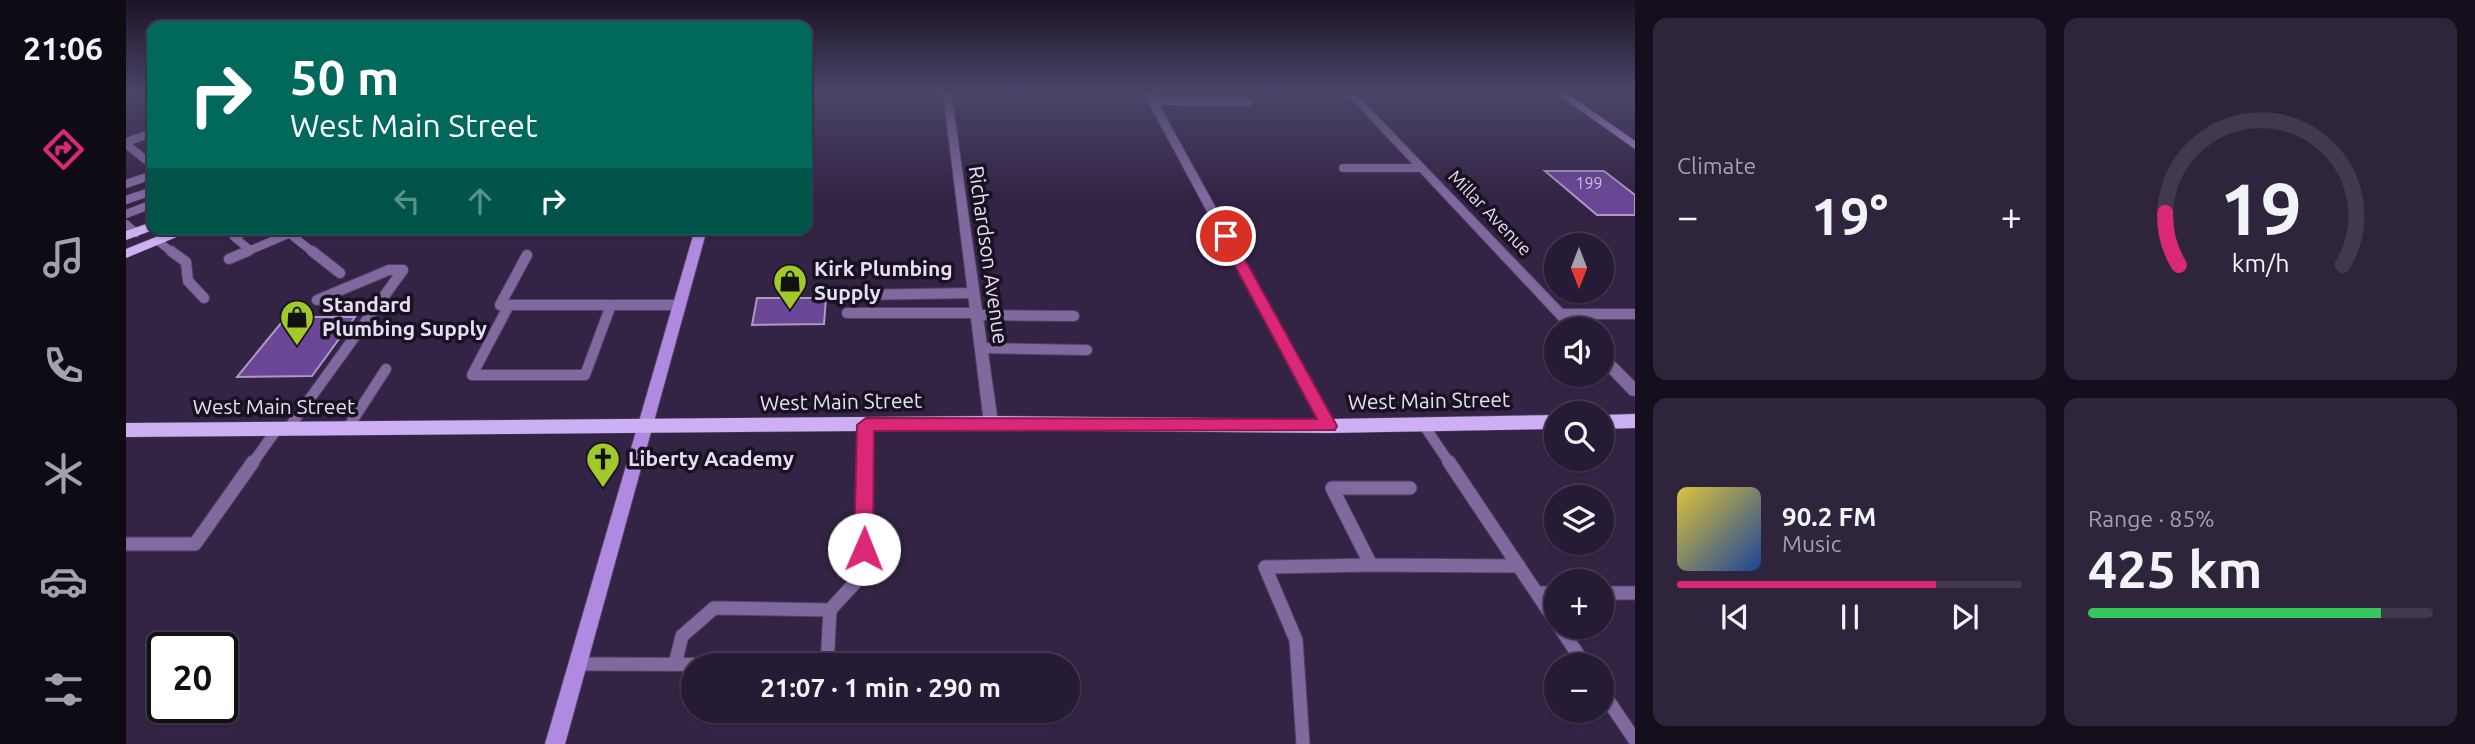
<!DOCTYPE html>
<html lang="en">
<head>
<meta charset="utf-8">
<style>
	body { margin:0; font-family:Ubuntu,sans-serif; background:#2e243c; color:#f1f3f6; height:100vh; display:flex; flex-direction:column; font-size:26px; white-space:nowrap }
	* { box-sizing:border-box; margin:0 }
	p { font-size:23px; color:#a4a1ac }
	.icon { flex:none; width:38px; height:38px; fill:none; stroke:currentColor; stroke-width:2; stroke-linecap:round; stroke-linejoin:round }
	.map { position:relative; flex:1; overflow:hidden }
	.details { display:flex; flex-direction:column; gap:18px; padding:18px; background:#150f1d; width:840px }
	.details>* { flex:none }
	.guide { position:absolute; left:21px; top:21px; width:665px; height:214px; border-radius:14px; box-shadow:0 2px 5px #0004,0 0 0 2px #42394f; background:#00695c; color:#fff; overflow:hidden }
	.needle { width:46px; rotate:180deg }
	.controls { position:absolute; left:1418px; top:233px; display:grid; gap:14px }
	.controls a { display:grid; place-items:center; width:70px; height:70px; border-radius:50%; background:#261b34; box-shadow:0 2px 5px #0004,0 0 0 2px #42394f; font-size:35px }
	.speed { position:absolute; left:21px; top:632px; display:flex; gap:14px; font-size:35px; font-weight:700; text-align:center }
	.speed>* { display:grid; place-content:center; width:91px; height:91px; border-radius:50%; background:#261b34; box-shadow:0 2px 5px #0004,0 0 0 2px #42394f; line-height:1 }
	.speed .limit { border:4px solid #111; border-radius:10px; background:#fff; color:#111 }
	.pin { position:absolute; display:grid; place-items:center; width:60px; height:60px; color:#fff; margin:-30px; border:4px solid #fff; border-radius:50%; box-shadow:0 2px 7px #0007 }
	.me { position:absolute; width:77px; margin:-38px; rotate:1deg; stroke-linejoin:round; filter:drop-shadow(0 0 5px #0008) }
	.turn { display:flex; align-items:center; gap:24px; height:147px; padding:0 28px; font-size:32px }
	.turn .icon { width:91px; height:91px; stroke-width:2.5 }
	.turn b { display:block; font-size:49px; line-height:60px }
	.lanes { display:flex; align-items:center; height:66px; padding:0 28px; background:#0003; justify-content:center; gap:35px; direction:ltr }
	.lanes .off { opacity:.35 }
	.big { font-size:52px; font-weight:700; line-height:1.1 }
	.details .tile { flex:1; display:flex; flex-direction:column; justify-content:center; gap:10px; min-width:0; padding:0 24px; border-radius:14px; background:#2e243c }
	.details .dial { align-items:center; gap:0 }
	.dial svg { height:182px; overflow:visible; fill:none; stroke:#42394f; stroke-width:7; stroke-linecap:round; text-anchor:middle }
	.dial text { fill:#f1f3f6; stroke:none }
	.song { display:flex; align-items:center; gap:21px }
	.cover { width:84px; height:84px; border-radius:10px; background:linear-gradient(135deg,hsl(50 70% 55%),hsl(220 70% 35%)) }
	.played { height:7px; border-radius:4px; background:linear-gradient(90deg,#db2777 75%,#42394f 75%) }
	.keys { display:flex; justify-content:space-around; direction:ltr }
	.heat { display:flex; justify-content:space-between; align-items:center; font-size:38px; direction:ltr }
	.charge { height:10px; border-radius:5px; background:linear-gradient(90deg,#34c759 85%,#42394f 0) }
	.details .tiles { flex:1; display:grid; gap:18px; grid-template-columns:repeat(2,1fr) }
	.trip { position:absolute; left:555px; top:653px; width:399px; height:70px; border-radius:35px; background:#261b34; box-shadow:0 2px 5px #0004,0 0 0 2px #42394f; font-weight:700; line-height:70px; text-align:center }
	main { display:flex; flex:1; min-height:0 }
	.tab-bar { display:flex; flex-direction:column; width:126px; justify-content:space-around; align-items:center; background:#0f0b15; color:#a4a1ac }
	.tab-bar .icon { width:49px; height:49px }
	.tab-bar .selected { color:#db2777 }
	.tab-bar b { font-size:32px; color:#f1f3f6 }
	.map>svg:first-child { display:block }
</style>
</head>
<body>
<main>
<nav class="tab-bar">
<b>21:06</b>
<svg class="icon selected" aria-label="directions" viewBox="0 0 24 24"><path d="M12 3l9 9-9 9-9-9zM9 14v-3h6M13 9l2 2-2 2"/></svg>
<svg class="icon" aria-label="music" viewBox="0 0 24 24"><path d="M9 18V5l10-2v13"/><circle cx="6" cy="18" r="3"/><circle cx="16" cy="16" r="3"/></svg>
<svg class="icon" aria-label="phone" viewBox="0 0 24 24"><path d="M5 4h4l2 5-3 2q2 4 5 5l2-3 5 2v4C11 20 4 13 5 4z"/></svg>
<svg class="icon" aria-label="climate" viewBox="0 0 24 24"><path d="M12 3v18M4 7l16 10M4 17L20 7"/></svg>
<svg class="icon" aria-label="car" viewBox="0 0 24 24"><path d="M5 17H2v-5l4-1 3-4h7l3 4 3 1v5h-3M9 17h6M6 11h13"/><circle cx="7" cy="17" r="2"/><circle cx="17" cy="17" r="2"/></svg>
<svg class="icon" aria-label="filters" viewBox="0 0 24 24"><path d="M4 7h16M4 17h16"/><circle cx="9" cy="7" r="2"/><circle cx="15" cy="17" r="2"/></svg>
</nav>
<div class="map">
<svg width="1509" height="744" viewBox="0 0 1509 744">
	<rect width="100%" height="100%" fill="#332445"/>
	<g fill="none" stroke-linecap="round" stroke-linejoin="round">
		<!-- stream -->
		<path stroke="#18496b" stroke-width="4.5" d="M0 97 7 92"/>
	</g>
	<!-- building -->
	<g fill="#6b4696" stroke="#ab9ac3" stroke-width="2">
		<path d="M1419 171H1478L1509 195V215H1471Z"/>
		<path d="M631 298H700L698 324 626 325Z"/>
		<path d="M160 317H229L186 376 111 377Z"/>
	</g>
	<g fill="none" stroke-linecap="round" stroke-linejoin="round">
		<!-- lane-far2 casing -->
		<g stroke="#504261" stroke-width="9">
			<g id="lane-far2">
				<path d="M1026 101 1123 102"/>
				<path d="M0 142 26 133"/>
				<path d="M0 144 25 164"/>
				<path d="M1217 168H1293"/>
				<path d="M0 184 26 175"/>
				<path d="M0 200 26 191"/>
				<path d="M0 214 26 204"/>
				<path d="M0 224 10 233"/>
				<path d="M164 234 188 253"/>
				<path d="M32 241 47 253"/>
				<path d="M124 250 108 237 126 229"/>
				<path d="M118 253 174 229"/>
			</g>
		</g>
		<!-- lane-far1 casing -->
		<g stroke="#504261" stroke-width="12">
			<g id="lane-far1">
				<path d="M45 251 60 262 62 281 78 298"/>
				<path d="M186 251 214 273"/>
				<path d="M401 255 374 305H553"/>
				<path d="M103 259 122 251"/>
				<path d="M728 295 848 293"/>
				<path d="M383 305 346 375H459L485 305"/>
				<path d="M721 313H850"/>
				<path d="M1435 314H1509"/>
				<path d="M851 315 948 316"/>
				<path d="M855 348 961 350"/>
				<path d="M1297 424 1324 464"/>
				<path d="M162 429 277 270H263L191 300"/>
				<path d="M221 429 260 369"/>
				<path d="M126 464 151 429"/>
				<path d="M739 464 740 425"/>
			</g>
		</g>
		<!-- lane casing -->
		<g stroke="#504261" stroke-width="15">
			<g id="lane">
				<path d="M1323 462 1430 622"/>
				<path d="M1284 488H1206L1245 565 1393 566"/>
				<path d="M0 544H69L127 462"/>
				<path d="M1411 593H1430"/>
				<path d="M1475 593H1509"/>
				<path d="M704 610 737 574 739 462"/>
				<path d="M1433 626 1459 665"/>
				<path d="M451 664 701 665 704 610 588 608 556 636 549 664"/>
				<path d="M1475 690 1509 740"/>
				<path d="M1177 744 1170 640 1139 567 1245 565"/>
			</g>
		</g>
		<!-- street casing -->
		<g stroke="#504261" stroke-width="2">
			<g id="street">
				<path d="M817 92H825L872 423 870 427H860L858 423Z"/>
				<path d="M1017 92H1026L1210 426 1208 430H1198Z"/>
				<path d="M1219 92H1228L1456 329H1441Z"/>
				<path d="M1475 351 1480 353 1509 382V396L1504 395 1475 365Z"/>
			</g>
		</g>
		<!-- secondary casing -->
		<g stroke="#504261" stroke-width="2">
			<g id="secondary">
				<path d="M1429 92H1439L1509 141V149Z"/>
				<path d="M569 229H581L439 744H419Z"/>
			</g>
		</g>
		<!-- primary casing -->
		<g stroke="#504261" stroke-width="1">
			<g id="primary">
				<path d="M26 222V229H30L0 240V231Z"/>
				<path d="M50 229H70L0 258V249Z"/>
				<path d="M1509 414V428L1475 429V415Z"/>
				<path d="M1430 415V429L1203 433 865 430 0 437V423L865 416 1203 419Z"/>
			</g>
		</g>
		<!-- lane-far2 -->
		<use href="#lane-far2" stroke="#80699f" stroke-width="8"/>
		<!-- lane-far1 -->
		<use href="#lane-far1" stroke="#80699f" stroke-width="10"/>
		<!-- lane -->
		<use href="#lane" stroke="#80699f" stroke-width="13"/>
		<!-- street -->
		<use href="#street" fill="#80699f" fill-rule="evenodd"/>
		<!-- secondary -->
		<use href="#secondary" fill="#b08ae1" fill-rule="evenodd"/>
		<!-- primary -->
		<use href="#primary" fill="#ccb0f3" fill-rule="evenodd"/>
	</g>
	<!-- sky -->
	<linearGradient id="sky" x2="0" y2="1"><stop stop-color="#1c1426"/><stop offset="0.47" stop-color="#4a4568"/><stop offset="1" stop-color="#4a4568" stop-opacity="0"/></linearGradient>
	<rect width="1509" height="196" fill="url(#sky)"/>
	<!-- route -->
	<path fill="#db2777" stroke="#8e194d" stroke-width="2" d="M1100 232 1106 236 1211 426 1209 430 748 431 747 549 745 555 738 557 731 555 728 549 731 425 740 418 1191 419 1093 236Z"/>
	<!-- icons -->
	<defs>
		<g id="shop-pin" transform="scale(1.75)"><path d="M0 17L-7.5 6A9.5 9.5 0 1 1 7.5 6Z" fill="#a1c929" stroke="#181120"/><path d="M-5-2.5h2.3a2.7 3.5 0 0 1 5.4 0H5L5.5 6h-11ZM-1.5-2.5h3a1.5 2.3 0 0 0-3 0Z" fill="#111"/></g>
		<g id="church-pin" transform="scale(1.75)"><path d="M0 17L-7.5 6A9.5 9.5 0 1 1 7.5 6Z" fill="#a1c929" stroke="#181120"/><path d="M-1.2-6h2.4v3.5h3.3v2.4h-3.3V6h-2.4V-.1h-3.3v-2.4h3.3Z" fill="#111"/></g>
	</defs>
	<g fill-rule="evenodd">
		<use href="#shop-pin" x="664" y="281"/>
		<use href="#shop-pin" x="171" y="317"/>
		<use href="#church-pin" x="477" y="459"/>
	</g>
	<g text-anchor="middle" stroke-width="7" stroke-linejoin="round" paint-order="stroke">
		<!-- far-number labels -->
		<g font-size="16" fill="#c7b8dc">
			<text x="1463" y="189">199</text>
		</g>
		<!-- far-street labels -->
		<g font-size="18" fill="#e6def3" stroke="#181120">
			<text transform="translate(1364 213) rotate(46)" y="6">Millar Avenue</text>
		</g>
		<!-- street labels -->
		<g font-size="21" fill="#e6def3" stroke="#181120">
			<text transform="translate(862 255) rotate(82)" y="7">Richardson Avenue</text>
			<text transform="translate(1303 401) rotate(-1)" y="7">West Main Street</text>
			<text transform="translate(715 402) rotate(-1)" y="7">West Main Street</text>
			<text x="148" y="414">West Main Street</text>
		</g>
		<!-- poi labels -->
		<g font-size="21" font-weight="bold" fill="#e6def3" stroke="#181120" text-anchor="start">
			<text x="688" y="276">Kirk Plumbing<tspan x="688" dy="24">Supply</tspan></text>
			<text x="196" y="312">Standard<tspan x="196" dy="24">Plumbing Supply</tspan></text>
			<text x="502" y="466">Liberty Academy</text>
		</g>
	</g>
</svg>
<div class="controls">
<a><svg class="needle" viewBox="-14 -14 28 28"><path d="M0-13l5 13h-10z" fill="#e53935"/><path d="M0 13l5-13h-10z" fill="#a4a1ac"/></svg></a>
<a><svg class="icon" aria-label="sound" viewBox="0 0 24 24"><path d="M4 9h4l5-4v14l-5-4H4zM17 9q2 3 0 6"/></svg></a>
<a><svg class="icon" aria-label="search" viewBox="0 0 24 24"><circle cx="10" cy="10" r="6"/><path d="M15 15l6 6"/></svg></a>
<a><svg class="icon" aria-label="layers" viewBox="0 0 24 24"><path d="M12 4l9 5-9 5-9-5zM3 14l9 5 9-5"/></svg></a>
<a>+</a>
<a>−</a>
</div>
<div class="speed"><div class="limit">20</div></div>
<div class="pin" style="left:1100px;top:236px;background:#d93025"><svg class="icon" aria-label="arrive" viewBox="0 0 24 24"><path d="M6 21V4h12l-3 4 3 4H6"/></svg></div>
<svg class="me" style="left:738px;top:549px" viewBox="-20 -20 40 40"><circle r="19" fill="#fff"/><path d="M0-13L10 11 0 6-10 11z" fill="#db2777"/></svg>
<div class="trip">21:07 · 1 min · 290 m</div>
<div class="guide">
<div class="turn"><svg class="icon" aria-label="right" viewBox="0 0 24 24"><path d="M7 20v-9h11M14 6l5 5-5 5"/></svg><div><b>50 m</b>West Main Street</div></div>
<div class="lanes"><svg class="icon off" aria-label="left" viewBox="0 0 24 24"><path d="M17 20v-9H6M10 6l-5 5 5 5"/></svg><svg class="icon off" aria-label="ahead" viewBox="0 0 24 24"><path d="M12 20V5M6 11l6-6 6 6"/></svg><svg class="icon" aria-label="right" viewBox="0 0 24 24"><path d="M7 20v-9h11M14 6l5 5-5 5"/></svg></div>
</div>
</div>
<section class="details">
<div class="tiles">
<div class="tile"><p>Climate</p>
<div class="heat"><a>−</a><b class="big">19°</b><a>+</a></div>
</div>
<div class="tile dial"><svg viewBox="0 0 100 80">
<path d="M14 69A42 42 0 1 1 86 69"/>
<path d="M14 69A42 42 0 0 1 8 46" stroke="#db2777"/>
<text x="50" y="56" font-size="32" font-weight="700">19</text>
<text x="50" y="72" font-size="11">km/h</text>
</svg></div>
<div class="tile">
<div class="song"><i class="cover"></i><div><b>90.2 FM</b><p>Music</p></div></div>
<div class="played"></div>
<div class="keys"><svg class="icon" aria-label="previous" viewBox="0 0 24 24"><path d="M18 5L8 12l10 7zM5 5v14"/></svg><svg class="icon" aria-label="pause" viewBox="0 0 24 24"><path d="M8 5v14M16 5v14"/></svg><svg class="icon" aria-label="next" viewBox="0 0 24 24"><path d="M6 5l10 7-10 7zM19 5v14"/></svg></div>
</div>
<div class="tile"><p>Range · 85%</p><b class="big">425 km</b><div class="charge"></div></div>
</div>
</section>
</main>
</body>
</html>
